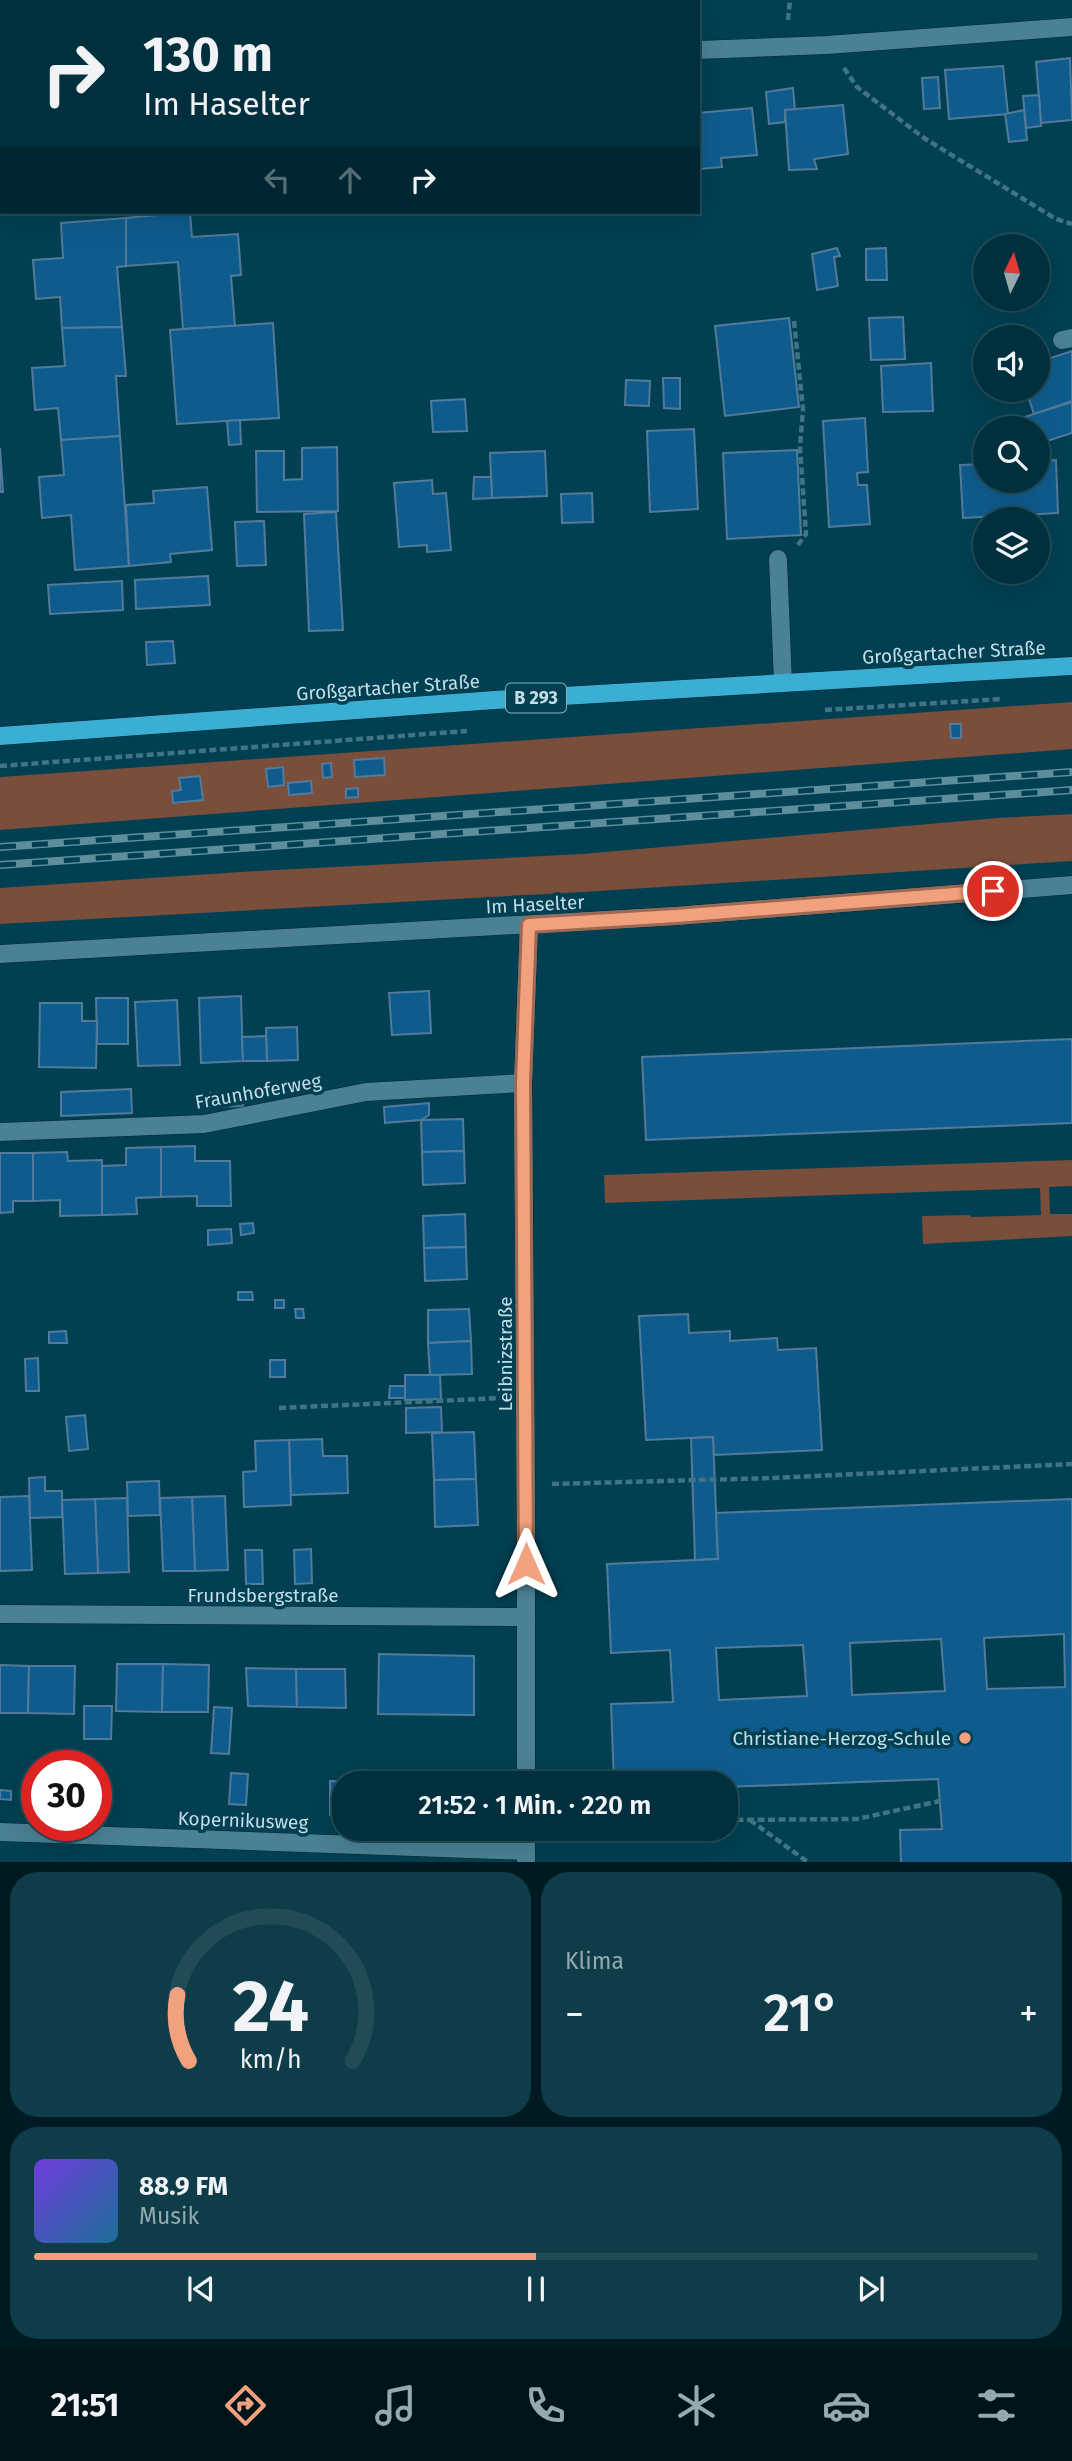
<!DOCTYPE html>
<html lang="de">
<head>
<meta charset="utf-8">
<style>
	body { margin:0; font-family:"Fira Sans",sans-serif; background:#0e3c49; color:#f1f3f6; height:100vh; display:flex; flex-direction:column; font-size:26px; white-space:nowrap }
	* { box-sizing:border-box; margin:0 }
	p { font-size:23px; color:#95a9b0 }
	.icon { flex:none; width:38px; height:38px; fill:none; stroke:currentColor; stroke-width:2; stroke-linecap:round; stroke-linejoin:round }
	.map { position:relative; height:1862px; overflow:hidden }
	.sheet { display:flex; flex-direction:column; gap:10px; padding:10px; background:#001a22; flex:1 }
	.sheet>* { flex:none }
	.guide { position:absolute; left:0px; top:0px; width:700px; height:214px; box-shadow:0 7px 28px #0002,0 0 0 2px #224b58; background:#00303e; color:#f1f3f6; overflow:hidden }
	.needle { width:46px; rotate:5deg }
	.tools { position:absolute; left:973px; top:234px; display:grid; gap:14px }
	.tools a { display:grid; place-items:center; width:77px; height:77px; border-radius:50%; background:#00303e; box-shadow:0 7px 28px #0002,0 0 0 2px #224b58; font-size:35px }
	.speed { position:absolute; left:21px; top:1750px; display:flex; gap:14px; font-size:35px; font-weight:700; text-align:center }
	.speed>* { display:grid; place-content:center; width:91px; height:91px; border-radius:50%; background:#00303e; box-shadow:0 7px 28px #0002,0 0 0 2px #224b58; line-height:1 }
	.speed .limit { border:10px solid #d22; background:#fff; color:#111 }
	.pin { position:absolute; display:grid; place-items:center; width:60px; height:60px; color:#fff; margin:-30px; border:4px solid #fff; border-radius:50%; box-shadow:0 2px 7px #0007 }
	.me { position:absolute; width:77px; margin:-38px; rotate:0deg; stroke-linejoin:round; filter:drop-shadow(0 0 5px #0008) }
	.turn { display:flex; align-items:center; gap:24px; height:147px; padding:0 28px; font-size:32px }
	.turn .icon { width:91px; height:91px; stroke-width:2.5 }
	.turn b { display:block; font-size:49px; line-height:60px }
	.lanes { display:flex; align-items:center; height:66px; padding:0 28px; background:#0003; justify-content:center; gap:35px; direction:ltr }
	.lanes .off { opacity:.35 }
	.big { font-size:52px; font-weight:600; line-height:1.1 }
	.sheet .widget { flex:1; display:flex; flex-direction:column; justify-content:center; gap:10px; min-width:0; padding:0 24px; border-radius:28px; background:#0e3c49 }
	.sheet .dial { align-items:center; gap:0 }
	.dial svg { height:182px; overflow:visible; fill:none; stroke:#224b58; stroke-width:7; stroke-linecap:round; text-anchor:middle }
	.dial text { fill:#f1f3f6; stroke:none }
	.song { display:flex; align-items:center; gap:21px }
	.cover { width:84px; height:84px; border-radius:10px; background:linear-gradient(135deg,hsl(260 70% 55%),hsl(200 70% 35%)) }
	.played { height:7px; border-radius:4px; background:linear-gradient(90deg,#f2a17e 50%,#224b58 50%) }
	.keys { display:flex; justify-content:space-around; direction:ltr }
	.heat { display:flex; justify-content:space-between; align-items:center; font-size:38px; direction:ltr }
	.sheet .tiles { flex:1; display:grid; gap:10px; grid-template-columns:1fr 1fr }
	.widget:last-child { grid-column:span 2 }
	.trip { position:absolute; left:332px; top:1771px; width:406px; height:70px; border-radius:28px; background:#00303e; box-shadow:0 7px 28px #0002,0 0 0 2px #224b58; font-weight:600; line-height:70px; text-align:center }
	.tab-bar { display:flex; height:112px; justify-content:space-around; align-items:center; background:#001319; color:#95a9b0 }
	.tab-bar .icon { width:49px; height:49px }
	.tab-bar .selected { color:#f2a17e }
	.tab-bar b { font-size:32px; color:#f1f3f6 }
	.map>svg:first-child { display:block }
</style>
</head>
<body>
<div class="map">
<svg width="1072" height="1863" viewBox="0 0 1072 1863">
	<rect width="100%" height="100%" fill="#004052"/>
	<!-- green -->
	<g fill="#794e3b">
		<path d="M1072 702V749L0 830V777Z"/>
		<path d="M1072 814V861L583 892 0 924V888L257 871 582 854 998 818Z"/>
		<path d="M1072 1160V1186L1049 1187 1050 1214H1072V1236L923 1244 922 1216 970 1215 971 1217 1041 1215 1040 1188 605 1203 604 1175Z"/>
	</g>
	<!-- building -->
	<g fill="#0e5c8e" stroke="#547a9a" stroke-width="2" fill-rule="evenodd">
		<path d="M14 0H63V2Z"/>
		<path d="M118 0H185L118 2Z"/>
		<path d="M325 0H397L325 2Z"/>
		<path d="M1070 58 1072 120 1041 123 1036 62Z"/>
		<path d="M1003 66 1008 114 949 119 945 70Z"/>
		<path d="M938 77 940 108 924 109 922 78Z"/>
		<path d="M793 88 795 110H785V122L769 124 766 92Z"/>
		<path d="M1039 95 1041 126 1026 128 1023 96Z"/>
		<path d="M843 105 848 154 814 159 817 169 789 170 785 110Z"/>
		<path d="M752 108 757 155 721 158 722 167 699 169 698 113Z"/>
		<path d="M1024 110 1027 140 1009 142 1005 114Z"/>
		<path d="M190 212 192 237 238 234 241 275 231 276 235 326 183 329 178 262 126 266V218Z"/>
		<path d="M126 218V266L117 267 122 327 62 328 60 297 36 299 33 260 63 258 61 223Z"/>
		<path d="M837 248 840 256 834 257 838 286 817 290 812 254Z"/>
		<path d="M886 248 887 280H866V249Z"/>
		<path d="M903 317 905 359 871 360 869 318Z"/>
		<path d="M789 318 799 407 725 416 715 326Z"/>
		<path d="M273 323 279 418 177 424 170 330Z"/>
		<path d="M122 327 126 376H116L120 436 61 440 58 408 35 410 32 368 65 366 62 328Z"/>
		<path d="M1072 351V401L1034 414 1026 390H1038V362Z"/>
		<path d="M931 363 933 411 883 412 881 366Z"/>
		<path d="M663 378H680V409L664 408Z"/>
		<path d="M626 380 650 381 649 406 625 405Z"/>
		<path d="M465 399 467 431 433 432 431 401Z"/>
		<path d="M1072 402V433L1038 444V429H1020L1012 421Z"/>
		<path d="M865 418 868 472 857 473 858 485H867L870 524 829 527 823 421Z"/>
		<path d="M240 420 241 444 229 445 227 421Z"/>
		<path d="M694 429 698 509 650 512 647 431Z"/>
		<path d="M120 436 129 566 75 570 71 515 42 518 39 477 64 475 61 440Z"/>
		<path d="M337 447 338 511 257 512 256 451H284V480L302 479V448Z"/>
		<path d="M0 448 3 492H0Z"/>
		<path d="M797 450 801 535 727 539 723 453Z"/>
		<path d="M545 451 547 496 492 498 490 453Z"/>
		<path d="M1056 460 1058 513 963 518 960 465 985 464V481H1038V461Z"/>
		<path d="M474 477H491L492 498 473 499Z"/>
		<path d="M432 480 433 494 446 493 451 550 427 552V545L399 547 394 483Z"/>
		<path d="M207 487 212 550 170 554 171 562 129 566 126 505 154 503 153 491Z"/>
		<path d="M592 493 593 522 562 523 561 494Z"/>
		<path d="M336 512 343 630 309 631 304 514Z"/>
		<path d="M264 521 266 565 237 566 235 522Z"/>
		<path d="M208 576 210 605 136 609 135 580Z"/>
		<path d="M122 581 123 610 50 614 48 585Z"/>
		<path d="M173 641 175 663 147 665 146 642Z"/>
		<path d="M950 724H961V738H951Z"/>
		<path d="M384 758 385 775 355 777 354 760Z"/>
		<path d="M331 763 332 777 323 778 322 764Z"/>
		<path d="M283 767 284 785 268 787 266 769Z"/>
		<path d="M200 776 203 800 173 803 172 791 181 790 179 778Z"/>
		<path d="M311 781 312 793 289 795 288 783Z"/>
		<path d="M358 788V797L346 798V789Z"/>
		<path d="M429 991 431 1033 392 1035 389 993Z"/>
		<path d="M241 996 243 1061 201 1063 199 998Z"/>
		<path d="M96 998H128V1044H97Z"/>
		<path d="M177 1000 180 1065 138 1066 135 1002Z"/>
		<path d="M40 1003H82V1021H97L96 1068 39 1067Z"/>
		<path d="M297 1027 298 1060 267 1061 266 1028Z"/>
		<path d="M266 1036 267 1061H243L242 1037Z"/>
		<path d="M1072 1039V1123L646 1140 642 1057Z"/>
		<path d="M131 1089 132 1113 61 1116V1092Z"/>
		<path d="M243 1092V1106L210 1107V1093Z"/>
		<path d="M429 1103V1115L421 1120 385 1123 384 1107Z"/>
		<path d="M463 1119 464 1151 422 1152 421 1120Z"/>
		<path d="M195 1146V1161H230L231 1206H197V1196L161 1197V1147Z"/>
		<path d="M161 1147V1197L136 1198 137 1214 102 1215V1166L126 1165V1148Z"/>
		<path d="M464 1151 465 1183 423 1185 422 1152Z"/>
		<path d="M67 1152 68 1161 102 1160V1215L60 1216V1200L33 1201V1153Z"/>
		<path d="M0 1153H33V1201H13V1212L0 1213Z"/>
		<path d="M465 1214 466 1247 424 1248 423 1216Z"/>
		<path d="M253 1223 254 1233 241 1235 240 1224Z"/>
		<path d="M231 1229 232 1243 208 1245V1230Z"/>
		<path d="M466 1247 467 1279 425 1281 424 1248Z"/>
		<path d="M238 1292H252L253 1300H238Z"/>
		<rect x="275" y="1300" width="9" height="8"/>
		<path d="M295 1309H303L304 1318H296Z"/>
		<path d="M469 1309 471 1341 428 1343V1310Z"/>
		<path d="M688 1314 689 1333 730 1331V1341L777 1338 778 1350 816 1348 822 1450 714 1455 713 1437 646 1440 639 1316Z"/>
		<path d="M66 1331 67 1343H49V1332Z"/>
		<path d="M471 1341 472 1374 430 1375 428 1343Z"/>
		<path d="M38 1358 39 1391H26L25 1359Z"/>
		<rect x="270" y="1360" width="15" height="17"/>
		<path d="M405 1375H440L441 1399 405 1400Z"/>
		<path d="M390 1386H405V1398H389Z"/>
		<path d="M441 1407 442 1432 406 1433V1408Z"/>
		<path d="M85 1415 88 1449 69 1451 66 1417Z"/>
		<path d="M474 1432 476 1479 434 1480 432 1433Z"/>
		<path d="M713 1437 718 1559 695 1560 691 1438Z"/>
		<path d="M322 1439 323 1456H347L348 1493 291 1495 289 1440Z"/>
		<path d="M289 1440 291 1505 244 1507 243 1472 256 1471 255 1441Z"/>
		<path d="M45 1477V1491H62V1517L30 1518 29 1478Z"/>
		<path d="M476 1479 478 1525 435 1527 434 1480Z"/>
		<path d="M159 1481 160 1515 128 1516 127 1482Z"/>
		<path d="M29 1496 32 1570 0 1571V1497Z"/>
		<path d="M225 1496 228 1570 195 1571 192 1497Z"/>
		<path d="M192 1497 195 1571H163L160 1498Z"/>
		<path d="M127 1498 129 1572 98 1573 95 1499Z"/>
		<path d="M95 1499 98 1573 65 1574 62 1500Z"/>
		<path d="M1072 1499V1863H901L900 1830 942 1829 938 1779 726 1787V1783H614L611 1704 673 1702 670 1650 611 1653 607 1564 718 1559 716 1513ZM1064 1634 1065 1687 987 1689 984 1638ZM941 1639 945 1691 852 1695 850 1643ZM803 1645 807 1696 719 1700 716 1648Z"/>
		<path d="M311 1549 312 1583 295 1584 294 1550Z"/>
		<path d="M245 1550H262L263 1584H246Z"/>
		<path d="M379 1654 474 1656V1715L378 1714Z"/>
		<path d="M117 1664H163L162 1712 116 1711Z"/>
		<path d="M163 1664 209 1665 208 1712H162Z"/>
		<path d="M0 1665 29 1666 28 1713H0Z"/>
		<path d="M29 1666H75L74 1714 28 1713Z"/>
		<path d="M246 1668 296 1669 297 1707 248 1706Z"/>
		<path d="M296 1669H345L346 1708 297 1707Z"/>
		<path d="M84 1706H112L111 1739H84Z"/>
		<path d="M214 1707 232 1708 229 1754 211 1753Z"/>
		<path d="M231 1773 248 1774 246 1805 229 1804Z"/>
		<path d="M330 1781 410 1782 411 1783H345V1815H330Z"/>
		<path d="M96 1789 106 1790 105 1805H96Z"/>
		<path d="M0 1790 11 1791V1800L0 1799Z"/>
	</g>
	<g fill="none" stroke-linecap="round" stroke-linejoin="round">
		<!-- minor casing -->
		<g stroke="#06242e" stroke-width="19">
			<g id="minor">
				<path d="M698 50 827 45 1072 27"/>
				<path d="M0 80 2 82"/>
				<path d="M1062 340 1072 338"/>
				<path d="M778 559 783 683"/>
				<path d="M0 954 676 916 1072 885"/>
				<path d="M0 1132 204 1124 366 1092 523 1083"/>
				<path d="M0 1614 526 1617"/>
				<path d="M526 1783V1484L523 1083 529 925"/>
				<path d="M526 1829V1860"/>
				<path d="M0 1832 526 1851"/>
			</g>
		</g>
		<!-- major casing -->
		<g stroke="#06242e" stroke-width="19">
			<path id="major" d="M0 736 495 700 1072 666"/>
		</g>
		<!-- path -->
		<g stroke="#407484" stroke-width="4.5" stroke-dasharray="7 3.5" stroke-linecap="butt">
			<path d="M788 20 790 0"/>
			<path d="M844 68 857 87 924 138 1056 219 1072 224"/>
			<path d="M794 321 803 409 800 447 806 534 798 545"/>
			<path d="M825 710 1001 699"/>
			<path d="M0 766 467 731"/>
			<path d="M279 1408 501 1398"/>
			<path d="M552 1484 773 1478 1072 1464"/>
			<path d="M726 1820 857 1819 940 1801"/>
			<path d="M750 1820 809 1863"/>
		</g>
		<!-- minor -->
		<use href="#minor" stroke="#4b8195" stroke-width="18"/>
		<!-- major -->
		<use href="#major" stroke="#3bafd3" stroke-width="18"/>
		<!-- rail casing -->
		<g stroke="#5e8d9b" stroke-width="8">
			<g id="rail">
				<path d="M0 847 1072 772"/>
				<path d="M0 865 1072 790"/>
			</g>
		</g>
		<!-- rail -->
		<use href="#rail" stroke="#004052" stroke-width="5" stroke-dasharray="16" stroke-linecap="butt"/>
	</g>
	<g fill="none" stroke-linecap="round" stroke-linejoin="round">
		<!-- route casing -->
		<g stroke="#9d6952" stroke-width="18">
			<path id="route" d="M526 1564 523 1083 529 925 676 916 993 891"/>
		</g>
		<!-- route -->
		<use href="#route" stroke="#f2a17e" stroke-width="12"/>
	</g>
	<!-- markers -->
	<circle fill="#f2a17e" stroke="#004052" stroke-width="2.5" cx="965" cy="1738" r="7"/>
	<g text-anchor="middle" stroke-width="7" stroke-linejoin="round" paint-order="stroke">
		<!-- shield labels -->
		<rect fill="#004052" stroke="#88afbc" stroke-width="2" x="506" y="683.5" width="60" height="29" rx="5"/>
		<g font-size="18" font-weight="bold" fill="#c3dee9">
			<text x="536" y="704">B 293</text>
		</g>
		<!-- street labels -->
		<g font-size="19" fill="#c3dee9" stroke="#004052">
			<text transform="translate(954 652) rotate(-3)" y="7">Großgartacher Straße</text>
			<text transform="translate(388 687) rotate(-4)" y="7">Großgartacher Straße</text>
			<text transform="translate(535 904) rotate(-3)" y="7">Im Haselter</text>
			<text transform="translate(258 1091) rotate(-10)" y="7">Fraunhoferweg</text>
			<text transform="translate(505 1354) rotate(-90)" y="7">Leibnizstraße</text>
			<text x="263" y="1602">Frundsbergstraße</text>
			<text transform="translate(243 1820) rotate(2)" y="7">Kopernikusweg</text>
		</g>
		<!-- poi labels -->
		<g font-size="19" fill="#c3dee9" stroke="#004052" text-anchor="end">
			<text x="951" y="1745">Christiane-Herzog-Schule</text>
		</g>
	</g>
</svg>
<div class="tools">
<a><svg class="needle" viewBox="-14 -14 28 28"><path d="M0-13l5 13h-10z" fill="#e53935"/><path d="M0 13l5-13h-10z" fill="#95a9b0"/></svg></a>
<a><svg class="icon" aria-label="sound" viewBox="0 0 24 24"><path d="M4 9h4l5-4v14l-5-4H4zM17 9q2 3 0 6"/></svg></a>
<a><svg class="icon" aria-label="search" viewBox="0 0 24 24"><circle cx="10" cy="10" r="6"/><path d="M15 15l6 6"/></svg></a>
<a><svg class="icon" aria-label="layers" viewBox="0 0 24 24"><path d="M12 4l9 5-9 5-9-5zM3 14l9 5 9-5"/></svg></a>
</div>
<div class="speed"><div class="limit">30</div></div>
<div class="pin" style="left:993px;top:891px;background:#d93025"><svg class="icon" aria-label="arrive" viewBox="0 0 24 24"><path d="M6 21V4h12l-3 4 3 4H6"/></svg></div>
<svg class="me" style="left:526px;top:1564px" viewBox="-20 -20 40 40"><path d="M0-17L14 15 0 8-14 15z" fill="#f2a17e" stroke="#fff" stroke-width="4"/></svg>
<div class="trip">21:52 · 1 Min. · 220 m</div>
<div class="guide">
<div class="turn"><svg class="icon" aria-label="right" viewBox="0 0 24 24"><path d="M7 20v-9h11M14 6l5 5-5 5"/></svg><div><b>130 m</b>Im Haselter</div></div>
<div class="lanes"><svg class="icon off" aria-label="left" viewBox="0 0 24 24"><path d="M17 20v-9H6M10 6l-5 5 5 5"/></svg><svg class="icon off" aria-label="ahead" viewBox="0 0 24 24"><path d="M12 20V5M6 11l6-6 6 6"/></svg><svg class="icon" aria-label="right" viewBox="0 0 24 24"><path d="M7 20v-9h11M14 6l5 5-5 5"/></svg></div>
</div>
</div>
<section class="sheet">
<div class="tiles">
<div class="widget dial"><svg viewBox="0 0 100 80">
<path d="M14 69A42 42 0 1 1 86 69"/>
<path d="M14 69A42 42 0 0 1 9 40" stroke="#f2a17e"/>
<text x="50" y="56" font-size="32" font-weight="700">24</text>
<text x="50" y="72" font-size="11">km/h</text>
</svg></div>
<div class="widget"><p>Klima</p>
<div class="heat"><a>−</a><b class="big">21°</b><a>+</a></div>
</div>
<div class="widget">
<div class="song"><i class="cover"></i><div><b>88.9 FM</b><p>Musik</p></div></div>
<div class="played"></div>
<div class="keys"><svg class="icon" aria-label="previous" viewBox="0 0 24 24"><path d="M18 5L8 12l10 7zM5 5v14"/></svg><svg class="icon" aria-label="pause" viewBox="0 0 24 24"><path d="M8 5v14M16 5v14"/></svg><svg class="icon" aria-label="next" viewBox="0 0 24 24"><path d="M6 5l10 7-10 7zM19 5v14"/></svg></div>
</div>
</div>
</section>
<nav class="tab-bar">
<b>21:51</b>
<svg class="icon selected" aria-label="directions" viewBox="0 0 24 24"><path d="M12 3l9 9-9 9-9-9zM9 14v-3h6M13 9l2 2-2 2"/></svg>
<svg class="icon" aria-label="music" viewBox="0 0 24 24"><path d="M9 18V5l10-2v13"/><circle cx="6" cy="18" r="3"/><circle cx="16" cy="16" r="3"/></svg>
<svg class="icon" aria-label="phone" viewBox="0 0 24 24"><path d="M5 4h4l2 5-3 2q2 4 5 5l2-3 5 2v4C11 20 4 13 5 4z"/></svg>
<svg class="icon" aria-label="climate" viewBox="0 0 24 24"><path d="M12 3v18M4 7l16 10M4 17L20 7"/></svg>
<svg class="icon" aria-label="car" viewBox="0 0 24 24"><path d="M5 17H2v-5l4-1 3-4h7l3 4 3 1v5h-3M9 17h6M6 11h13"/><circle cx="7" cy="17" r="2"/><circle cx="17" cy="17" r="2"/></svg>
<svg class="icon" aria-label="filters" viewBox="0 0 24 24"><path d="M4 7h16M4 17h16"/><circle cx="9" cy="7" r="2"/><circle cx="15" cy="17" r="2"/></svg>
</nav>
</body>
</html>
